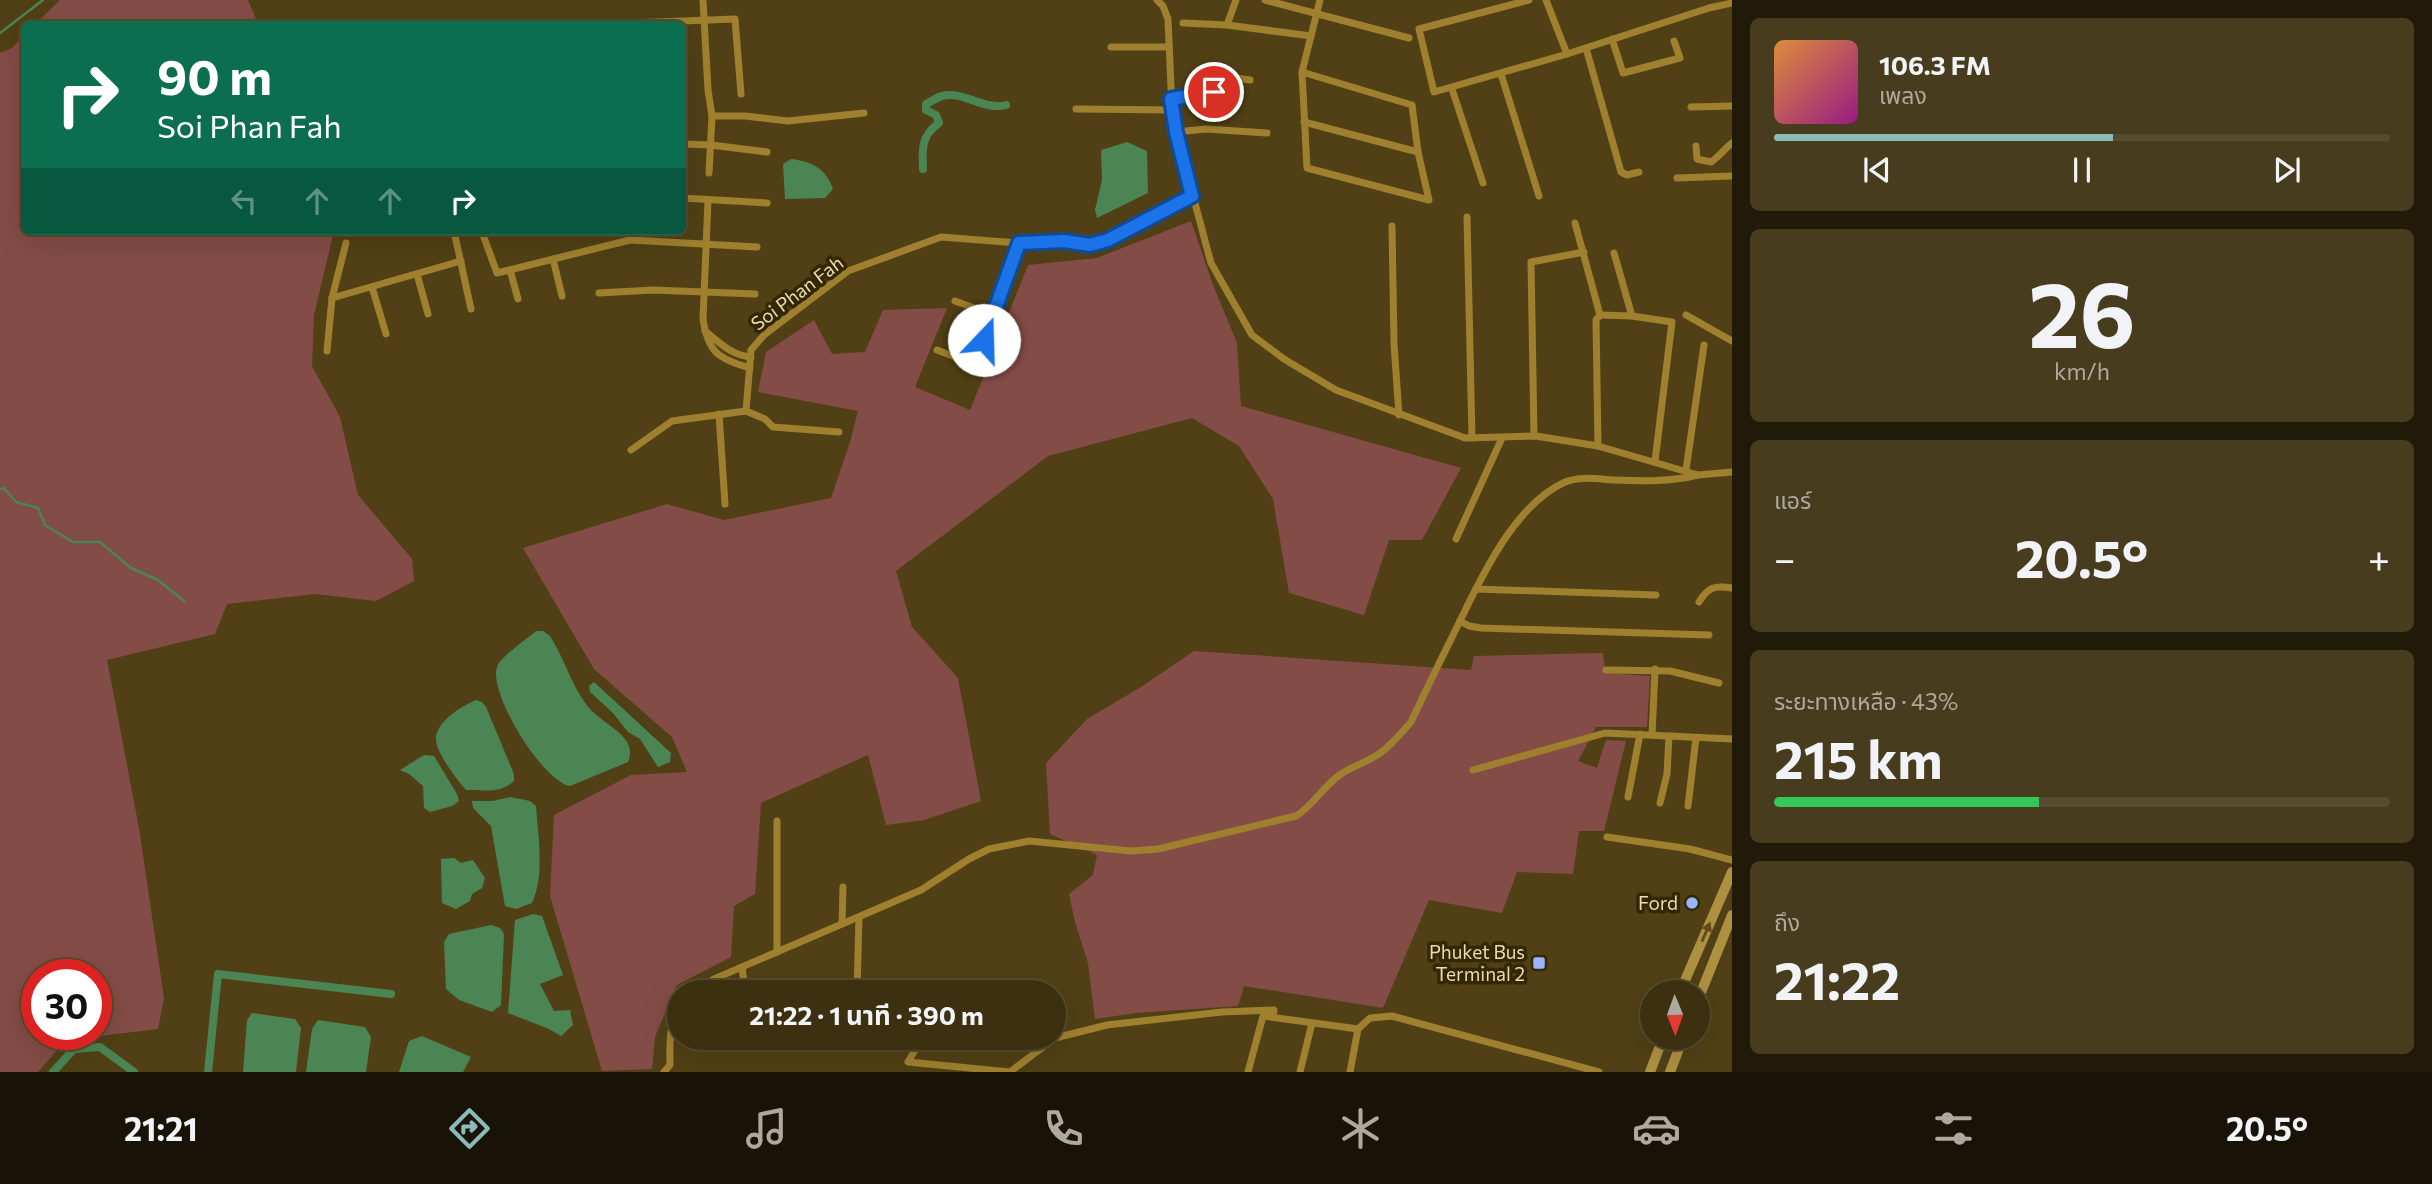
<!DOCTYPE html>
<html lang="th">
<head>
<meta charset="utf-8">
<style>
	body { margin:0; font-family:Commissioner,"Noto Sans Thai",sans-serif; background:#483c1e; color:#f1f3f6; height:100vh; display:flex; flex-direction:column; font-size:26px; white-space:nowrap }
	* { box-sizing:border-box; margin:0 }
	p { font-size:23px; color:#ada99f }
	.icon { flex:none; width:38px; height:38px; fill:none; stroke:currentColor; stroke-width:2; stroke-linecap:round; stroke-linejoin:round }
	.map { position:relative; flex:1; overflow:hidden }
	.side { display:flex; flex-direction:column; gap:18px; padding:18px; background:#221a09; width:700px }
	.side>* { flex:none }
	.banner { position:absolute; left:21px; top:21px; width:665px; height:214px; border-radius:10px; box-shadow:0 7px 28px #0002,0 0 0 2px #564b30; background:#0b6e4f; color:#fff; overflow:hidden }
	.needle { width:46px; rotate:179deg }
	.controls { position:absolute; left:1640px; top:980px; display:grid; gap:14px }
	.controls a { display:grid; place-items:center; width:70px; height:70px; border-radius:50%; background:#3d3010; box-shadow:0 7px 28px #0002,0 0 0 2px #564b30; font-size:35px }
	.speed { position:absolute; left:21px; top:959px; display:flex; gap:14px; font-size:35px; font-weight:700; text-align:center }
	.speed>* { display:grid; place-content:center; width:91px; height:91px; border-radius:50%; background:#3d3010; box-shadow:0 7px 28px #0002,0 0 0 2px #564b30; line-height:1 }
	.speed .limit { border:10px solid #d22; background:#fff; color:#111 }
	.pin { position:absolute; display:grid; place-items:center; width:60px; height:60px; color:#fff; margin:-30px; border:4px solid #fff; border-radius:50%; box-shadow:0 2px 7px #0007 }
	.me { position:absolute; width:77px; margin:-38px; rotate:21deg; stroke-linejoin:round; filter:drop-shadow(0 0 5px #0008) }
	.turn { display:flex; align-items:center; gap:24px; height:147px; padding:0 21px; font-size:32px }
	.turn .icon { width:91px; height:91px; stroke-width:2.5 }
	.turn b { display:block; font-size:49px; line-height:60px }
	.lanes { display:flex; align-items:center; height:66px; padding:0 21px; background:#0003; justify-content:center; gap:35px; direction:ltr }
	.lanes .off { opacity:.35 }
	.big { font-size:52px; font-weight:700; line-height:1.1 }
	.side .widget { flex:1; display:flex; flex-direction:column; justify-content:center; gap:10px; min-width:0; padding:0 24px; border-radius:10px; background:#483c1e }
	.side .dial { align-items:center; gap:0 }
	.dial b { font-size:91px; line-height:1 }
	.song { display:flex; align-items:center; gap:21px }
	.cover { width:84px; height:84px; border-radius:10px; background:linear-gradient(135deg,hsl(30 70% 55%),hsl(310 70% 35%)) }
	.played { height:7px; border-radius:4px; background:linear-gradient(90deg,#8bbbb9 55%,#564b30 55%) }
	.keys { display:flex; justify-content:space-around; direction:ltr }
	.heat { display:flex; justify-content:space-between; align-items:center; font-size:38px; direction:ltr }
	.charge { height:10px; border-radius:5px; background:linear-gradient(90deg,#34c759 43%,#564b30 0) }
	.trip { position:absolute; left:667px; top:980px; width:399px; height:70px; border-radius:35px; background:#3d3010; box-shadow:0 7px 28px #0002,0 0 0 2px #564b30; font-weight:700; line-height:70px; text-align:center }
	.dock { display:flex; height:112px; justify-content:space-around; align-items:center; background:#181306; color:#ada99f }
	.dock .icon { width:49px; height:49px }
	.dock .on { color:#8bbbb9 }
	.dock b { font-size:32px; color:#f1f3f6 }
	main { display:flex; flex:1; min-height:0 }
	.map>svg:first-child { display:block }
</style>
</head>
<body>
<main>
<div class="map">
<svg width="1732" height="1072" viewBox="0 0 1732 1072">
	<rect width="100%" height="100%" fill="#514015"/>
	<!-- green -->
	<g fill="#844c46" fill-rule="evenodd">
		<path d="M60 0H248L258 24H35Z"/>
		<path d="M24 35V231H334L314 315 312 366 340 417 358 495 412 559 414 581 376 601 315 594 227 604 215 634 107 660 139 828 164 998 158 1029 66 1040 38 1072H0V53L12 48ZM37 975H96V1034H37Z"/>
		<path d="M1191 221 1213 285 1237 343 1241 406 1461 468 1422 540H1389L1364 615 1289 593 1273 499 1239 446 1192 418 1048 456 896 571 912 627 958 678 981 801 924 820 886 825 868 755 761 803 755 894 734 906 731 957 677 985 655 1037 652 1069 602 1071 550 896 554 815 631 775 687 772 672 737 594 669 523 548 667 504 724 520 831 498 850 442 858 411 758 392 766 352 814 320 832 354 865 352 883 310 947 308 915 387 970 410 1028 265 1097 258Z"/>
		<path d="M1194 651 1471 670 1474 656 1603 653 1605 673 1650 676 1647 727H1596L1578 761 1597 768 1606 740 1626 741 1604 831H1579L1573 874 1517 872 1502 913 1429 900 1383 1008 1244 986 1238 1006 1136 1013 1095 1019 1088 963 1075 922 1069 894 1093 875 1097 855 1050 834 1046 763 1087 719 1141 687Z"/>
	</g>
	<!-- water -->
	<g fill="#4b8553">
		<path d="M1127 142 1147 151 1148 193 1097 218 1095 210 1102 180 1101 150Z"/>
		<path d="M791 159C813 162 825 168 833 189L825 198 785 199 783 164Z"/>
		<path d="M536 631H543L550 636C565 659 572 688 590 709 604 725 639 737 628 762L570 786C543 782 488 693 497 667 500 657 527 639 536 631Z"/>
		<path d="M594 682 671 753 670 762 658 767 640 739 628 732 612 712 590 692 589 686Z"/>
		<path d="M476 700 482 702 486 707 514 774V781C499 795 484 789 466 790 457 780 434 750 436 737 438 720 462 706 476 700Z"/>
		<path d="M424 755 434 756 457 794 459 801 452 806 430 812 424 808 423 786 409 774 400 770Z"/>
		<path d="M510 797 530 801 536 806C538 836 545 875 532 903L516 909 505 906 491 826 473 808 472 801H493Z"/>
		<path d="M454 858 461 863 473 860 485 878 482 888 472 894 470 901 456 909 442 903 441 859Z"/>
		<path d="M533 914 542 916 563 975 540 984 554 1011 570 1010 573 1025 561 1036 549 1029 508 1013 515 920Z"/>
		<path d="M491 925 500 928 504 934 501 1005 492 1012 459 1000 446 989 444 942 449 934Z"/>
		<path d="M252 1013 295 1019 301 1028 296 1072H243L247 1020Z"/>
		<path d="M318 1020 365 1027 371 1037 366 1072H306L312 1029Z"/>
		<path d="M422 1036 471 1057 463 1072H399L409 1041Z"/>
	</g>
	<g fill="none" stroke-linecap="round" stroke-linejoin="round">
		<!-- stream -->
		<g stroke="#4b8553" stroke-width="2.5">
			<path d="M0 33 43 0"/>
			<path d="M0 489 4 488 16 502 38 508 45 525 73 542H100L131 568 158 580 184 601"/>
		</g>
		<!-- canal -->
		<g stroke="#4b8553" stroke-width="8">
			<path d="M923 169C922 149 921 136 939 123L936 115 926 110V104C931 102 937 97 942 96 962 90 984 111 1006 105"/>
			<path d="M53 1072 74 1049 100 1047 134 1072"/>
			<path d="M208 1072 218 974 391 994"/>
		</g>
		<!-- street -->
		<g stroke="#9f802e" stroke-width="7">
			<path d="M703 0 708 90 712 116 709 173"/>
			<path d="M1157 0 1163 6 1168 19 1172 110 1176 132 1211 263 1252 335 1284 359 1336 390 1465 438 1536 436 1598 446 1698 475 1732 472"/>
			<path d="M1265 0 1409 38"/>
			<path d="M1529 0 1419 29 1434 92 1567 54 1709 8 1732 3"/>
			<path d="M1546 0 1567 54"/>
			<path d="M1183 23 1227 25 1311 36"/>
			<path d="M603 24 735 19 741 94"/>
			<path d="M1227 25 1236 0"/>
			<path d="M1612 39 1623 73 1680 58 1674 41"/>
			<path d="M1111 47H1168"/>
			<path d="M1586 48 1621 172 1627 175 1639 172"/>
			<path d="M1302 72 1412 105 1418 152 1429 200 1307 168 1302 72 1320 0"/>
			<path d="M1501 74 1539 196"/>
			<path d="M1452 89 1483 183"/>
			<path d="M1171 99 1214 92V75L1250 80"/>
			<path d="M1691 107 1732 106"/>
			<path d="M1076 109 1172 110"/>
			<path d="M712 116H745L788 121 864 113"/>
			<path d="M1304 122 1418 152"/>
			<path d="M1176 132 1206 129 1267 133"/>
			<path d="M682 144 711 145 767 152"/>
			<path d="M1696 146 1697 159 1711 162C1720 156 1724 149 1732 143"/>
			<path d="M1677 178 1732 176"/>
			<path d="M682 198 767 203"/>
			<path d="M708 200 703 319C708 352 718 359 750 368"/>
			<path d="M1467 217 1472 438"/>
			<path d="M1575 223 1600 315 1596 320 1598 446"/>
			<path d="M1392 226 1394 344 1399 415"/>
			<path d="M454 231 471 309"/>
			<path d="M486 231 482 232 497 273 630 240 757 247"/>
			<path d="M1614 253 1632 316"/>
			<path d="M553 259 562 296"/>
			<path d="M510 270 518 299"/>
			<path d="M417 274 428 314"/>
			<path d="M372 287 386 334"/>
			<path d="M599 293 653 290 755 294"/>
			<path d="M332 298 461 261"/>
			<path d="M955 301 993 315"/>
			<path d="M1600 315 1632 316 1672 322 1655 461"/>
			<path d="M1686 315 1732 341"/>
			<path d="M705 331C720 343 731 355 751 357"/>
			<path d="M937 350 974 364 1019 243"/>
			<path d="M327 351 332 298 346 243"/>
			<path d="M746 411 751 350 764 335 848 271 941 237 1019 243 1064 241 1090 245 1108 240 1192 196"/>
			<path d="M746 411 765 419 773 427 839 432"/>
			<path d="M719 414 725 504"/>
			<path d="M1534 436 1531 262 1584 252"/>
			<path d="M631 450 672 421 746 411"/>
			<path d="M1686 470 1704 345"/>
			<path d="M1456 539 1502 438"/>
			<path d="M1476 589 1656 595"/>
			<path d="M1699 602C1708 587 1715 585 1732 588"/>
			<path d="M1460 621 1469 626 1481 628 1709 635"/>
			<path d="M1606 670 1670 671 1719 683"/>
			<path d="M1652 735 1655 669"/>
			<path d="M1473 770 1605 733 1732 739"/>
			<path d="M1628 797 1640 734"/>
			<path d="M1660 803 1667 774 1669 736"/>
			<path d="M1688 806 1696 738"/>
			<path d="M777 821V952"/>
			<path d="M1607 837 1690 849 1732 860"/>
			<path d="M842 924 843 887"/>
			<path d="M742 967 745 992"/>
			<path d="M695 992 714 979 921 890 969 859 989 849 1029 841 1131 851 1158 849 1296 816C1314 805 1323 786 1341 774 1353 766 1368 762 1380 753 1392 745 1401 733 1411 722 1426 690 1442 657 1458 625 1481 578 1514 505 1565 482 1579 476 1598 479 1613 480 1642 481 1670 482 1698 475"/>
			<path d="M857 992 859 917"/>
			<path d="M922 1038 908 1062 1010 1072"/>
			<path d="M664 1072 670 1065C670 1048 668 1026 679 1012"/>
			<path d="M1010 1072 1055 1038 1107 1025 1222 1012 1274 1010 1273 1017"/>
			<path d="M1248 1072 1263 1016 1358 1029"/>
			<path d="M1300 1072 1312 1023"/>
			<path d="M1350 1072 1358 1029 1370 1018 1392 1016 1599 1072"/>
		</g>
		<!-- primary -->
		<g stroke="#ae9041" stroke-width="10">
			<path d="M1680 992 1732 872"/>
			<path d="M1698 1000 1732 915"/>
			<path d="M1650 1072 1663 1038"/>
			<path d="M1670 1072 1683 1038"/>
		</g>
	</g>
	<!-- one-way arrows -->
	<defs><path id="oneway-solid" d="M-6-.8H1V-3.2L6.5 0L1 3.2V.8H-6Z" transform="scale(1.75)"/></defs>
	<use fill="#5f4c19" href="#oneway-solid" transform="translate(1706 932) rotate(-67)"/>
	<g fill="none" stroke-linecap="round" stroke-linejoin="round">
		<!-- route casing -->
		<g stroke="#114b97" stroke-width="18">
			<path id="route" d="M984 340 1019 243 1064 241 1090 245 1108 240 1192 196 1176 132 1171 99 1214 92"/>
		</g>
		<!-- route -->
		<use href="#route" stroke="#1a73e8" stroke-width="12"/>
	</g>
	<!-- markers -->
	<g fill="#99b5fd" stroke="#342704" stroke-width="2.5">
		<circle cx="1692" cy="903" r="7"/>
		<rect x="1532" y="956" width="14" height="14" rx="3.5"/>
	</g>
	<g text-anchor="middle" stroke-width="7" stroke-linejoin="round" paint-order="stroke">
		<!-- street labels -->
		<g font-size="19" fill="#ebdbb5" stroke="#342704">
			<text transform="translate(797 293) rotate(-37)" y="7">Soi Phan Fah</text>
		</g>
		<!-- poi labels -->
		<g font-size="19" fill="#ebdbb5" stroke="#342704" text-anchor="end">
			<text x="1678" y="910">Ford</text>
			<text x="1525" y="959">Phuket Bus<tspan x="1525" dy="22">Terminal 2</tspan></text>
		</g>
	</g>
</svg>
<div class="controls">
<a><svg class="needle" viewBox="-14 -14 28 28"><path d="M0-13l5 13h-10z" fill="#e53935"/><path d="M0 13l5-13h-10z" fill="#ada99f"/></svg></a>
</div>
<div class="speed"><div class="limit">30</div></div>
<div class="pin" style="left:1214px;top:92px;background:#d93025"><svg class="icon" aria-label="arrive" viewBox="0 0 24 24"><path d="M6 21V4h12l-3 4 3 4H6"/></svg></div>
<svg class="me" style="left:984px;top:340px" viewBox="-20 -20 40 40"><circle r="19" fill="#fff"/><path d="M0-13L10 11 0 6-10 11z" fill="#1a73e8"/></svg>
<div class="trip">21:22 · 1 นาที · 390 m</div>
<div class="banner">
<div class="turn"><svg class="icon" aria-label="right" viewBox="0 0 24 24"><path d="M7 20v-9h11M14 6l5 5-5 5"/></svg><div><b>90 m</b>Soi Phan Fah</div></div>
<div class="lanes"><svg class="icon off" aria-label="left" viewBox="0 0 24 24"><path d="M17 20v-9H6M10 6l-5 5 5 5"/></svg><svg class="icon off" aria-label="ahead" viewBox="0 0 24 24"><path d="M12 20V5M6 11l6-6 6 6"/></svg><svg class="icon off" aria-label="ahead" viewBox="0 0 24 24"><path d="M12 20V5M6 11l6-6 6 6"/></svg><svg class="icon" aria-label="right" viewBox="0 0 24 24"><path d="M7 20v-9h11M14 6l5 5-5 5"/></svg></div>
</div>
</div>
<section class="side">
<div class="widget">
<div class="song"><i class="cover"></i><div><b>106.3 FM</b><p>เพลง</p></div></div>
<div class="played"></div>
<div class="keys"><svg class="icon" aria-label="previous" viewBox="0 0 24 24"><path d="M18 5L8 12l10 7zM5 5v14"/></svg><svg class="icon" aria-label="pause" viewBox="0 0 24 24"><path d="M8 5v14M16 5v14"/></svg><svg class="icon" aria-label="next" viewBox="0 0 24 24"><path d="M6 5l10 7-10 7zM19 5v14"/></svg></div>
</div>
<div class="widget dial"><b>26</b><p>km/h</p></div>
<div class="widget"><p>แอร์</p>
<div class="heat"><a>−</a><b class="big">20.5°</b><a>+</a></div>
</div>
<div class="widget"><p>ระยะทางเหลือ · 43%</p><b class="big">215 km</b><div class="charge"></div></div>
<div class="widget"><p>ถึง</p><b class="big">21:22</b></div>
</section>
</main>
<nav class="dock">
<b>21:21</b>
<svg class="icon on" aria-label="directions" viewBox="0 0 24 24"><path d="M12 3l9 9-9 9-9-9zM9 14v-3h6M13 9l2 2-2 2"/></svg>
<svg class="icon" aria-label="music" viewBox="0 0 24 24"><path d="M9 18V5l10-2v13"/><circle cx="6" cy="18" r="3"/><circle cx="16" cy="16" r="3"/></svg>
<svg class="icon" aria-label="phone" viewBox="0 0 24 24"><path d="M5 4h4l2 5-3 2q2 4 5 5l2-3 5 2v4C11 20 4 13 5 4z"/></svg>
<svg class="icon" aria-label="climate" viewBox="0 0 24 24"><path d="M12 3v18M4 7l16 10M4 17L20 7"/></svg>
<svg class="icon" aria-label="car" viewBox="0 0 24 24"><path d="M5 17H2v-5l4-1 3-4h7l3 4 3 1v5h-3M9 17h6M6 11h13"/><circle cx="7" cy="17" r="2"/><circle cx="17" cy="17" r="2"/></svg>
<svg class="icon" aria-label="filters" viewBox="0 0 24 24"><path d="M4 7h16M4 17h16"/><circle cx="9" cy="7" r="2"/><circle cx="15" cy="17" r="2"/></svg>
<b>20.5°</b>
</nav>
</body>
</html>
